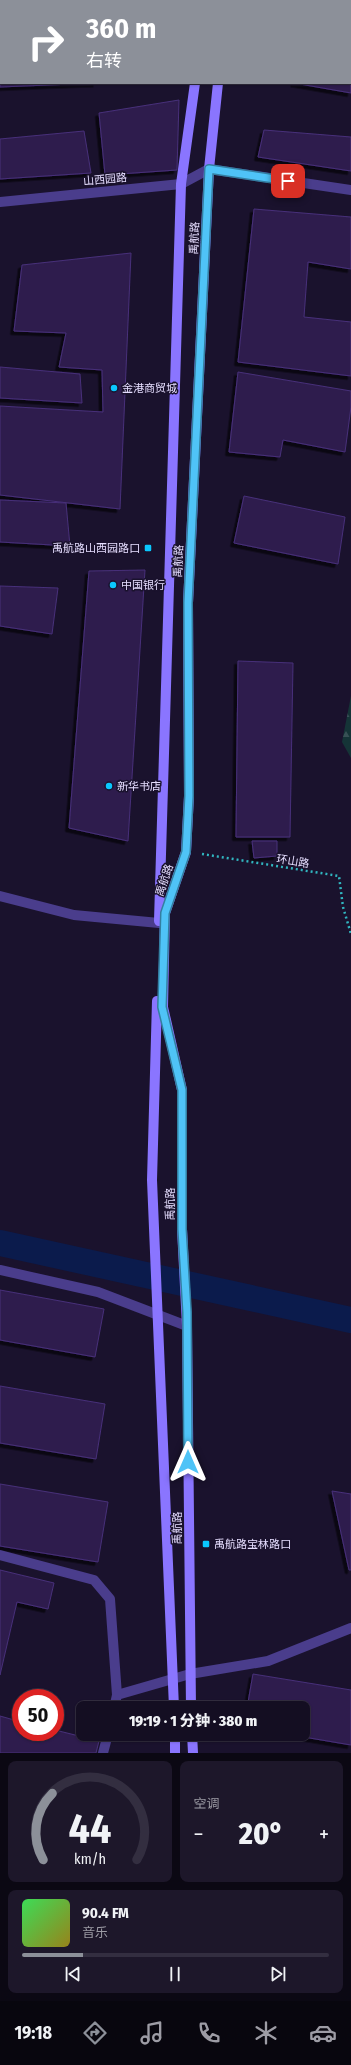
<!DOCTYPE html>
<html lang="zh">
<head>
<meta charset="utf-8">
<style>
	body { margin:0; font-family:"Fira Sans Condensed","Noto Sans SC",sans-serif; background:#1d172a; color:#f1f3f6; height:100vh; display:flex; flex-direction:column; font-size:15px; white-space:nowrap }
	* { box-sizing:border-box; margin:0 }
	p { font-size:13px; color:#9d9ca5 }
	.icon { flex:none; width:22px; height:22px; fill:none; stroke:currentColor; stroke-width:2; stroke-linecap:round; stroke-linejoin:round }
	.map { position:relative; height:1753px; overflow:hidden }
	.side { display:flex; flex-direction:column; gap:8px; padding:8px; background:#0b0813; flex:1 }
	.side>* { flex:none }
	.top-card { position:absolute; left:0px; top:0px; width:351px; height:84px; box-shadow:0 1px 3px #0004,0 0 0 1px #332e40; background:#8c9099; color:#fff; overflow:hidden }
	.speed { position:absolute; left:12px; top:1689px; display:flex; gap:8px; font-size:20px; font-weight:700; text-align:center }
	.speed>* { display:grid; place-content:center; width:52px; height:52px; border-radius:50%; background:#140e22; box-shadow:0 1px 3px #0004,0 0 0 1px #332e40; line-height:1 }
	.speed .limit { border:6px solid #d22; background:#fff; color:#111 }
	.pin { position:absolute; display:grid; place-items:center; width:34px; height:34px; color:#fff; margin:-17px; border-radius:8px; box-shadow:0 2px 6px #0006 }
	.me { position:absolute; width:44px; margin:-22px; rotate:0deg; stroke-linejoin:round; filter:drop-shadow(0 0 3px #0008) }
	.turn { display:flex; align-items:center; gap:14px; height:84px; padding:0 20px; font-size:18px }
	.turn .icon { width:52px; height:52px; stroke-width:2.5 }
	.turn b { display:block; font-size:28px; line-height:34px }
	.big { font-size:30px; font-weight:800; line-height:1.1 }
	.side .tile { flex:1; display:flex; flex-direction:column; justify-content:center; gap:6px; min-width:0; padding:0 14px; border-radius:8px; background:#1d172a }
	.side .dial { align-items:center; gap:0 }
	.dial svg { height:104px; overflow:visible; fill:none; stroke:#332e40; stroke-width:7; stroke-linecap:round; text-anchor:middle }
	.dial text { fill:#f1f3f6; stroke:none }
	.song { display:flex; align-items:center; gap:12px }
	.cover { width:48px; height:48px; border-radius:6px; background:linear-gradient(135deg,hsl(130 70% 55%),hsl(50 70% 35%)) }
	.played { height:4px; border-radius:2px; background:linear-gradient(90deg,#8c9099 20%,#332e40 20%) }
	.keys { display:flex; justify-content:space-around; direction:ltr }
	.heat { display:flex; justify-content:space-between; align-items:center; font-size:22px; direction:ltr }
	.side .tiles { flex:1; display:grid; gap:8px; grid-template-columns:1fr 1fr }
	.tile:last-child { grid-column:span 2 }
	.trip { position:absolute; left:76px; top:1701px; width:234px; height:40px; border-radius:8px; background:#140e22; box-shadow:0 1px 3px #0004,0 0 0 1px #332e40; font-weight:800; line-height:40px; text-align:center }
	.menu { display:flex; height:64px; justify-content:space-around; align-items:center; background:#08060e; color:#9d9ca5 }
	.menu .icon { width:28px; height:28px }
	.menu .active { color:#8c9099 }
	.menu b { font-size:18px; color:#f1f3f6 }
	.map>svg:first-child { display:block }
</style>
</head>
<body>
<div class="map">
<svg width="351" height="1753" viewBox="0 0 351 1753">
	<defs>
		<pattern id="forest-firs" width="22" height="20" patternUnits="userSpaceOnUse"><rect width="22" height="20" fill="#153437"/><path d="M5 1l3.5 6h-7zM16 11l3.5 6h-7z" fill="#375155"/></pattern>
		<filter id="shadow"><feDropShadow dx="-3.5" dy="3.5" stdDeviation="0" flood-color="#0009"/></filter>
	</defs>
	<rect width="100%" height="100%" fill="#1a122d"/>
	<!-- forest -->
	<path fill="url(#forest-firs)" d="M351 696V758L342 742Z"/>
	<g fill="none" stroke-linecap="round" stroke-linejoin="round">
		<!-- canal -->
		<path stroke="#0b1b4c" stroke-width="26" d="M0 1243 351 1320"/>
	</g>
	<!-- building -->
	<g fill="#2e1e4e" stroke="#48307a" filter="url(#shadow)">
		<path d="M321 0H351V5L350 1Z"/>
		<path d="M0 38 1 83H97L0 87Z"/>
		<path d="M350 51 351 93 294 83H350Z"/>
		<path d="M179 100 177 170 105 175 99 113Z"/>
		<path d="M264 130 351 137V171L258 157Z"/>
		<path d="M84 131 91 173 0 179V139Z"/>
		<path d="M254 209 351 217V269L308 262 304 317 351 322V376L238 362Z"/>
		<path d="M131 253 120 509 0 495V406L103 412 102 370 59 367 66 333 14 331 22 265Z"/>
		<path d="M0 367 80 374 82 403 0 398Z"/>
		<path d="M238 372 351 391V407L345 452 283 440 280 457 229 452Z"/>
		<path d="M244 496 345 517 338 564 234 543Z"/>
		<path d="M0 500 66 503 70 546 0 542Z"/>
		<path d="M145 570 128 841 69 828 89 571Z"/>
		<path d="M0 586 58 588 52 634 0 626Z"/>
		<path d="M238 661 293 663 290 837H236Z"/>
		<path d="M252 841H277V856L254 858Z"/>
		<path d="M0 1290 104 1309 95 1357 0 1340Z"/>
		<path d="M0 1386 105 1404 96 1459 0 1443Z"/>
		<path d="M0 1484 108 1502 98 1562 0 1546Z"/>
		<path d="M332 1491 351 1494V1570H349Z"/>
		<path d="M0 1570 54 1583 48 1609 17 1602 0 1675Z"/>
		<path d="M253 1674 351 1690V1745L286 1734H303V1708H247Z"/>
		<path d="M0 1716 21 1722V1732H55V1730L99 1741 96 1753H0Z"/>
	</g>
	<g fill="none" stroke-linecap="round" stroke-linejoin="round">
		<!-- path -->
		<path stroke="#31b6c0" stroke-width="2.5" stroke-dasharray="2 3" stroke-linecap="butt" d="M202 854 339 876 343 907 351 934"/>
		<!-- service -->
		<g stroke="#4a3d8c" stroke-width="10">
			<path d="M0 896 74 915 159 923"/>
			<path d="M0 1270 98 1292 187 1326"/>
			<path d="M0 1555 94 1580 110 1599 117 1695"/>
			<path d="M114 1708 117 1695 190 1674 268 1661 351 1628"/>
			<path d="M103 1753 108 1734"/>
		</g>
		<!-- minor -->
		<path stroke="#4a3d8c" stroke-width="10" d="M209 169 351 190"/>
		<!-- tertiary -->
		<path stroke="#4a3d8c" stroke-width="10" d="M0 202 181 184 209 169"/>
		<!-- secondary -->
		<g stroke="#8a75ff" stroke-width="10">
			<path d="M206 1 207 0"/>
			<path d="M227 1V0"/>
			<path d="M159 921 181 184 195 83"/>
			<path d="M157 1001 152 1180 174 1708"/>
			<path d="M191 1708 187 1326 182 1229V1090L163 1007 165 913 186 852 189 796 188 603 209 169 218 83"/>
			<path d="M175 1734V1753"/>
			<path d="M192 1734 193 1753"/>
		</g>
	</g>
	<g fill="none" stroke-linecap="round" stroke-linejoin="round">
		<!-- route casing -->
		<g stroke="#337fa1" stroke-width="10">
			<path id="route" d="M188 1462 187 1312 182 1229V1090L162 1007 165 913 186 852 189 796 188 603 209 169 288 181"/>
		</g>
		<!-- route -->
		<use href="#route" stroke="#4fc3f7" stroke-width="7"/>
	</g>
	<!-- markers -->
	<g fill="#0ac7fe" stroke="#1a122d" stroke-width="1.5">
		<circle cx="114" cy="388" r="4"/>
		<rect x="144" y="544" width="8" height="8" rx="2"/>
		<circle cx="113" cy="585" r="4"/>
		<circle cx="109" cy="786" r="4"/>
		<rect x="202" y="1540" width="8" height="8" rx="2"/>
	</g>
	<g text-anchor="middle" stroke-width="3" stroke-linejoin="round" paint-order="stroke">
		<!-- street labels -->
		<g font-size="11" fill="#e6deff" stroke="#1a122d">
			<text transform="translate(105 179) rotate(-5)" y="4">山西园路</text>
			<text transform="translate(194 238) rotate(-87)" y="4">禹航路</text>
			<text transform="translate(178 561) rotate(-87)" y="4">禹航路</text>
			<text transform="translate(293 861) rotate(9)" y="4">环山路</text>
			<text transform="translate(164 880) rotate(-71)" y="4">禹航路</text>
			<text transform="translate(170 1204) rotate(-90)" y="4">禹航路</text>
			<text transform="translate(177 1528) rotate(-90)" y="4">禹航路</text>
		</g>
		<!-- poi labels -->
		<g font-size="11" fill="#e6deff" stroke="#1a122d" text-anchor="start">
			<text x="122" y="392">金港商贸城</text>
			<text x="140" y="552" text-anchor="end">禹航路山西园路口</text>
			<text x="121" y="589">中国银行</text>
			<text x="117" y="790">新华书店</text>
			<text x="214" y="1548">禹航路宝林路口</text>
		</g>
	</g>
</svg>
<div class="speed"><div class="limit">50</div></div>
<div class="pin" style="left:288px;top:181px;background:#d93025"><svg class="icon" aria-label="arrive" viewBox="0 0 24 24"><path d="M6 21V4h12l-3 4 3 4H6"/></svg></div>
<svg class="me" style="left:188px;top:1462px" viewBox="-20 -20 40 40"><path d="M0-17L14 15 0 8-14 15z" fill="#4fc3f7" stroke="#fff" stroke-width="4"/></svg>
<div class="trip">19:19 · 1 分钟 · 380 m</div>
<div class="top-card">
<div class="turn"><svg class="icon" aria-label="right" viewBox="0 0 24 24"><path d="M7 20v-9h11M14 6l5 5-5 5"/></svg><div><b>360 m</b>右转</div></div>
</div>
</div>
<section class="side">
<div class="tiles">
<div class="tile dial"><svg viewBox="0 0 100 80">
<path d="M14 69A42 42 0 1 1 86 69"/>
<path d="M14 69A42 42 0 0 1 21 18" stroke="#8c9099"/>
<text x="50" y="56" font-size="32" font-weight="700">44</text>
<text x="50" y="72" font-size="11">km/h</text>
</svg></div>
<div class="tile"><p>空调</p>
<div class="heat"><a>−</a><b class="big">20°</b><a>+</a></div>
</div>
<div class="tile">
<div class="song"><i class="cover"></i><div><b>90.4 FM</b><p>音乐</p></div></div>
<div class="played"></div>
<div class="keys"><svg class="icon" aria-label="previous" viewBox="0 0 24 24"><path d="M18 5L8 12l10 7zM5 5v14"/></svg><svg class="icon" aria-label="pause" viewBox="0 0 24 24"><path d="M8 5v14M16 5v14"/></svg><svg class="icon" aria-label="next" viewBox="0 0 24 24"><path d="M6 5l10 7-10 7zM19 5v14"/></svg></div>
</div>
</div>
</section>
<nav class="menu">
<b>19:18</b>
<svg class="icon active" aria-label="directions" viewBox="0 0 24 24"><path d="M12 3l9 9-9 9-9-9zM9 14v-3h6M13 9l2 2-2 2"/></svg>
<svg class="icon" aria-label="music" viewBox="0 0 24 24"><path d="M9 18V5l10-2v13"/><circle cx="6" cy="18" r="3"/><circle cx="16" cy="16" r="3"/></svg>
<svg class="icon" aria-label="phone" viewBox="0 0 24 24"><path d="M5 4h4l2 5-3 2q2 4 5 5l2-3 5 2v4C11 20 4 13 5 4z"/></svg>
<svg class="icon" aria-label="climate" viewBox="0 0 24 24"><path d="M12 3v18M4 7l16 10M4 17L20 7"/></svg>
<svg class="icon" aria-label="car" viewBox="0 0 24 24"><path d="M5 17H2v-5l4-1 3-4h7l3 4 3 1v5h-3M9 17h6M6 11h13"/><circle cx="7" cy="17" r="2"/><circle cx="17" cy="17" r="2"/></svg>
</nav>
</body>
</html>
